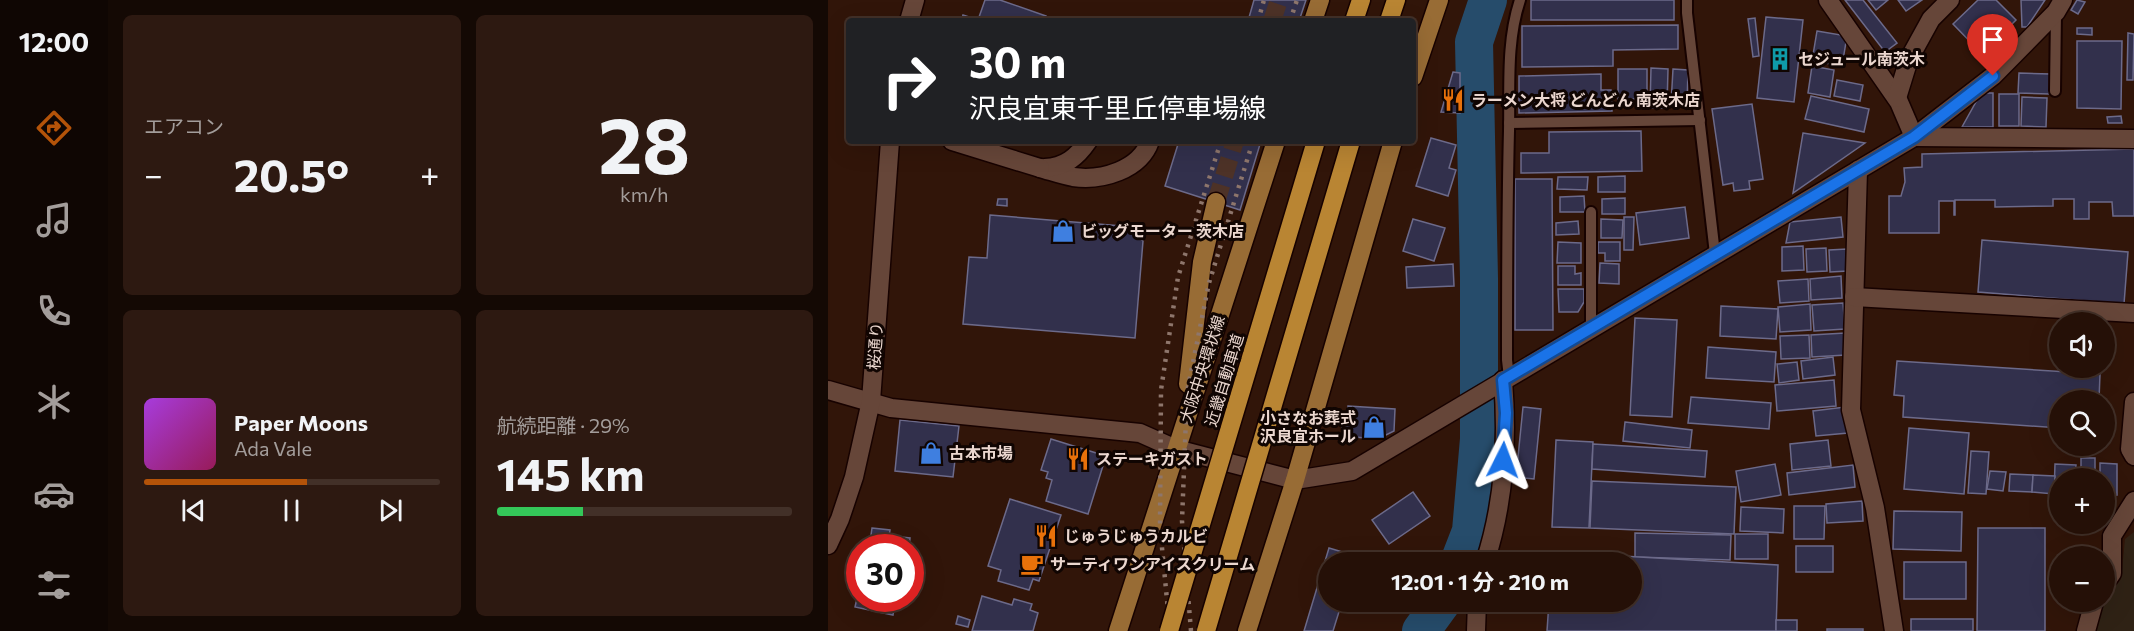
<!DOCTYPE html>
<html lang="ja">
<head>
<meta charset="utf-8">
<style>
	body { margin:0; font-family:Commissioner,"Noto Sans JP",sans-serif; background:#2d1911; color:#f1f3f6; height:100vh; display:flex; flex-direction:column; font-size:22px; white-space:nowrap }
	* { box-sizing:border-box; margin:0 }
	p { font-size:20px; color:#a39d9b }
	.icon { flex:none; width:33px; height:33px; fill:none; stroke:currentColor; stroke-width:2; stroke-linecap:round; stroke-linejoin:round }
	.map { position:relative; flex:1; overflow:hidden }
	.drawer { display:flex; flex-direction:column; gap:15px; padding:15px; background:#140904; width:720px }
	.drawer>* { flex:none }
	.hud { position:absolute; left:18px; top:18px; width:570px; height:126px; border-radius:6px; box-shadow:0 6px 24px #0002,0 0 0 2px #423028; background:#202124; color:#fff; overflow:hidden }
	.tools { position:absolute; left:1221px; top:312px; display:grid; gap:12px }
	.tools a { display:grid; place-items:center; width:66px; height:66px; border-radius:50%; background:#251007; box-shadow:0 6px 24px #0002,0 0 0 2px #423028; font-size:30px }
	.speed { position:absolute; left:18px; top:534px; display:flex; gap:12px; font-size:30px; font-weight:700; text-align:center }
	.speed>* { display:grid; place-content:center; width:78px; height:78px; border-radius:50%; background:#251007; box-shadow:0 6px 24px #0002,0 0 0 2px #423028; line-height:1 }
	.speed .limit { border:9px solid #d22; background:#fff; color:#111 }
	.pin { position:absolute; display:grid; place-items:center; width:51px; height:51px; color:#fff; margin:-62px -26px; border-radius:50% 50% 50% 0; rotate:-45deg; box-shadow:0 0 6px #0007 }
	.pin .icon { rotate:45deg }
	.me { position:absolute; width:66px; margin:-33px; rotate:3deg; stroke-linejoin:round; filter:drop-shadow(0 0 4px #0008) }
	.turn { display:flex; align-items:center; gap:21px; height:126px; padding:0 24px; font-size:27px }
	.turn .icon { width:78px; height:78px; stroke-width:2.5 }
	.turn b { display:block; font-size:42px; line-height:51px }
	.big { font-size:45px; font-weight:700; line-height:1.1 }
	.drawer .card { flex:1; display:flex; flex-direction:column; justify-content:center; gap:9px; min-width:0; padding:0 21px; border-radius:9px; background:#2d1911 }
	.drawer .dial { align-items:center; gap:0 }
	.dial b { font-size:78px; line-height:1 }
	.song { display:flex; align-items:center; gap:18px }
	.cover { width:72px; height:72px; border-radius:9px; background:linear-gradient(135deg,hsl(280 70% 55%),hsl(330 70% 35%)) }
	.played { height:6px; border-radius:3px; background:linear-gradient(90deg,#b45309 55%,#423028 55%) }
	.keys { display:flex; justify-content:space-around; direction:ltr }
	.heat { display:flex; justify-content:space-between; align-items:center; font-size:33px; direction:ltr }
	.charge { height:9px; border-radius:4px; background:linear-gradient(90deg,#34c759 29%,#423028 0) }
	.drawer .tiles { flex:1; display:grid; gap:15px; grid-template-columns:repeat(2,1fr) }
	.trip { position:absolute; left:490px; top:552px; width:324px; height:60px; border-radius:30px; background:#251007; box-shadow:0 6px 24px #0002,0 0 0 2px #423028; font-weight:700; line-height:60px; text-align:center }
	main { display:flex; flex:1; min-height:0 }
	.tab-bar { display:flex; flex-direction:column; width:108px; justify-content:space-around; align-items:center; background:#0f0603; color:#a39d9b }
	.tab-bar .icon { width:42px; height:42px }
	.tab-bar .current { color:#b45309 }
	.tab-bar b { font-size:27px; color:#f1f3f6 }
	.map>svg:first-child { display:block }
</style>
</head>
<body>
<main>
<nav class="tab-bar">
<b>12:00</b>
<svg class="icon current" aria-label="directions" viewBox="0 0 24 24"><path d="M12 3l9 9-9 9-9-9zM9 14v-3h6M13 9l2 2-2 2"/></svg>
<svg class="icon" aria-label="music" viewBox="0 0 24 24"><path d="M9 18V5l10-2v13"/><circle cx="6" cy="18" r="3"/><circle cx="16" cy="16" r="3"/></svg>
<svg class="icon" aria-label="phone" viewBox="0 0 24 24"><path d="M5 4h4l2 5-3 2q2 4 5 5l2-3 5 2v4C11 20 4 13 5 4z"/></svg>
<svg class="icon" aria-label="climate" viewBox="0 0 24 24"><path d="M12 3v18M4 7l16 10M4 17L20 7"/></svg>
<svg class="icon" aria-label="car" viewBox="0 0 24 24"><path d="M5 17H2v-5l4-1 3-4h7l3 4 3 1v5h-3M9 17h6M6 11h13"/><circle cx="7" cy="17" r="2"/><circle cx="17" cy="17" r="2"/></svg>
<svg class="icon" aria-label="filters" viewBox="0 0 24 24"><path d="M4 7h16M4 17h16"/><circle cx="9" cy="7" r="2"/><circle cx="15" cy="17" r="2"/></svg>
</nav>
<section class="drawer">
<div class="tiles">
<div class="card"><p>エアコン</p>
<div class="heat"><a>−</a><b class="big">20.5°</b><a>+</a></div>
</div>
<div class="card dial"><b>28</b><p>km/h</p></div>
<div class="card">
<div class="song"><i class="cover"></i><div><b>Paper Moons</b><p>Ada Vale</p></div></div>
<div class="played"></div>
<div class="keys"><svg class="icon" aria-label="previous" viewBox="0 0 24 24"><path d="M18 5L8 12l10 7zM5 5v14"/></svg><svg class="icon" aria-label="pause" viewBox="0 0 24 24"><path d="M8 5v14M16 5v14"/></svg><svg class="icon" aria-label="next" viewBox="0 0 24 24"><path d="M6 5l10 7-10 7zM19 5v14"/></svg></div>
</div>
<div class="card"><p>航続距離 · 29%</p><b class="big">145 km</b><div class="charge"></div></div>
</div>
</section>
<div class="map">
<svg width="1306" height="631" viewBox="0 0 1306 631">
	<rect width="100%" height="100%" fill="#311509"/>
	<!-- education -->
	<path fill="#2f2215" d="M1306 532V631H1268L1275 603 1293 579 1297 539Z"/>
	<g fill="none" stroke-linecap="round" stroke-linejoin="round">
		<!-- river -->
		<g stroke="#264c6b" stroke-width="38">
			<path d="M631 562 643 531 651 439V278L646 42 660 0"/>
			<path d="M593 631 614 602"/>
		</g>
	</g>
	<!-- building -->
	<g fill="#32304c" stroke="#6c6a8a" stroke-width="1.5">
		<path d="M157 0H172L218 16 216 21H133L135 15 150 20Z"/>
		<path d="M426 0H478L471 21H420Z"/>
		<rect x="703" y="0" width="143" height="20"/>
		<path d="M1017 0H1035L1069 43 1057 52Z"/>
		<path d="M1040 0H1060L1048 10Z"/>
		<path d="M1070 0H1094L1078 11Z"/>
		<path d="M1150 0H1168L1188 20 1154 54 1125 24Z"/>
		<path d="M1193 0H1217L1199 27H1194Z"/>
		<path d="M1249 0 1257 2 1250 14 1243 10Z"/>
		<path d="M938 17 975 20 966 102 929 98Z"/>
		<path d="M927 18 931 56 925 57 920 19Z"/>
		<path d="M850 25V49L785 50V66L694 67V26Z"/>
		<path d="M1249 28H1264V35L1249 34Z"/>
		<path d="M989 31 1019 36 1014 66 984 61Z"/>
		<path d="M1300 33 1306 34 1305 80H1299Z"/>
		<path d="M1249 41H1294L1293 109 1249 108Z"/>
		<path d="M984 66 1006 70 1002 97 980 93Z"/>
		<path d="M823 68 840 69 839 108H822Z"/>
		<rect x="790" y="69" width="29" height="30"/>
		<path d="M845 69 860 70 859 105 843 104Z"/>
		<path d="M625 72 632 73V113L613 112Z"/>
		<path d="M1191 73 1222 74 1221 94 1190 93Z"/>
		<path d="M773 74V90H783L784 111 691 113V76Z"/>
		<path d="M1009 80 1035 85 1032 101 1006 96Z"/>
		<path d="M1153 93H1165V127H1134Z"/>
		<rect x="1171" y="94" width="20" height="32"/>
		<path d="M983 96 1041 109 1036 132 977 119Z"/>
		<path d="M1194 97 1219 98 1218 127 1193 126Z"/>
		<path d="M924 104 935 179 921 181 922 189 906 191 905 183 895 185 884 109Z"/>
		<path d="M1293 116 1294 123H1280L1279 117Z"/>
		<path d="M813 131 814 171 693 173V153H721V132Z"/>
		<path d="M975 133 1037 143 965 193Z"/>
		<path d="M603 138 628 145 621 168 628 170 620 196 588 186Z"/>
		<path d="M351 141H433L412 210 337 186Z"/>
		<path d="M1306 149V216H1285L1284 202H1261V219H1246V199H1225V206L1167 207V200H1127V215H1126V201H1111V233H1061V196H1073L1077 182 1076 168 1094 167V154Z"/>
		<path d="M797 176V192H770V177Z"/>
		<path d="M730 177H760L759 190 729 189Z"/>
		<path d="M687 179H724L725 330H687Z"/>
		<path d="M756 196 757 212H732V197Z"/>
		<path d="M797 198V214H774V199Z"/>
		<path d="M170 199H179V206L169 205Z"/>
		<path d="M857 207 861 238 812 245 808 213Z"/>
		<path d="M162 215 294 226 315 241 307 338 135 324 141 257 159 258Z"/>
		<path d="M796 217H806L805 250H796Z"/>
		<path d="M1013 217 1015 237 958 243 962 222Z"/>
		<path d="M585 219 617 228 606 261 575 251Z"/>
		<path d="M773 219 795 220 794 238H773Z"/>
		<path d="M750 221 751 234 728 235V223Z"/>
		<path d="M1154 240 1300 252 1296 304 1150 292Z"/>
		<path d="M730 242 753 243V263H729Z"/>
		<path d="M770 242H792V261H777V253H770Z"/>
		<path d="M975 246 976 270 954 271V247Z"/>
		<path d="M998 248 999 271 979 272 978 249Z"/>
		<path d="M1019 249 1020 271 1002 272 1001 250Z"/>
		<path d="M772 263 791 264V284L771 283Z"/>
		<path d="M625 264 626 286 579 288 578 267Z"/>
		<path d="M730 266H747V274L753 273V285H730Z"/>
		<path d="M1013 276 1014 298 983 300 982 279Z"/>
		<path d="M980 279 981 301 952 303 950 281Z"/>
		<path d="M730 289H756V302L750 312H731Z"/>
		<path d="M1015 303 1017 329 986 331 984 305Z"/>
		<path d="M982 304 983 330 952 332 950 307Z"/>
		<path d="M893 306 950 309 948 339 892 336Z"/>
		<path d="M807 318 849 320 844 417 802 415Z"/>
		<path d="M1017 333 1018 355 984 357 983 335Z"/>
		<path d="M981 335 982 358 953 359 952 336Z"/>
		<path d="M880 347 948 352 946 382 878 378Z"/>
		<path d="M1005 357 1007 375 975 379 973 361Z"/>
		<path d="M1069 361 1272 374 1271 400H1232V428L1075 417 1076 396 1066 395Z"/>
		<path d="M969 362 971 380 951 383 949 364Z"/>
		<path d="M1006 380 1008 406 949 411 947 385Z"/>
		<path d="M863 397 943 403 941 429 860 423Z"/>
		<path d="M520 406 567 409 566 431 550 439 514 436V425L519 426Z"/>
		<path d="M695 407 713 409 706 479 688 477Z"/>
		<path d="M1017 407 1020 433 988 436 985 411Z"/>
		<path d="M72 420 131 426 125 477 67 471Z"/>
		<path d="M797 422 864 430 862 448 795 441Z"/>
		<path d="M1081 428 1141 433 1136 494 1076 489Z"/>
		<path d="M223 439 278 456 260 514 218 501 224 480 218 478 220 472 213 470Z"/>
		<path d="M728 440 765 442 761 528 724 527Z"/>
		<path d="M1000 440 1003 466 964 470 962 444Z"/>
		<path d="M765 444 879 451 877 477 764 469Z"/>
		<path d="M1143 451 1161 452 1158 494 1140 493Z"/>
		<rect x="1253" y="458" width="14" height="20"/>
		<path d="M1272 463 1289 464V495L1276 496V478H1272Z"/>
		<path d="M947 464 953 495 913 502 908 471Z"/>
		<path d="M1227 464 1248 465 1247 478H1232V494H1226Z"/>
		<path d="M1025 465 1027 487 961 495 959 473Z"/>
		<path d="M1162 471 1178 472 1175 491 1159 489Z"/>
		<path d="M1182 474 1205 475 1204 492 1181 491Z"/>
		<path d="M1205 475 1227 476 1226 494 1204 492Z"/>
		<path d="M764 481 908 487 906 534 762 528Z"/>
		<path d="M585 492 602 516 561 544 544 520Z"/>
		<path d="M182 499 233 515 211 581 205 579 201 590 170 581 173 570 160 566Z"/>
		<path d="M1034 501 1035 521 999 523 998 504Z"/>
		<path d="M966 506H997L996 539H966Z"/>
		<path d="M913 507 956 509 955 533 912 531Z"/>
		<path d="M1066 511 1134 512 1133 551 1065 549Z"/>
		<path d="M44 528 62 530 60 544 42 542Z"/>
		<path d="M1150 528H1217V631H1149Z"/>
		<path d="M807 533 903 535 902 560 807 557Z"/>
		<rect x="907" y="534" width="33" height="25"/>
		<path d="M63 536 82 538 81 548H62Z"/>
		<rect x="968" y="546" width="37" height="26"/>
		<path d="M501 548 528 556 526 562H501V602H514L505 631H476Z"/>
		<path d="M724 552 950 565 948 631H719L721 602H804V562H723Z"/>
		<rect x="1076" y="562" width="62" height="37"/>
		<path d="M32 585V598H68L65 615 27 607Z"/>
		<path d="M154 596 184 605 186 599 204 604 202 610 210 613 205 631H144Z"/>
		<path d="M667 602H691V608L666 606Z"/>
		<path d="M130 616 142 620 140 627 128 624Z"/>
		<rect x="1083" y="619" width="62" height="12"/>
		<rect x="948" y="620" width="21" height="11"/>
		<rect x="999" y="629" width="36" height="2"/>
	</g>
	<g fill="none" stroke-linecap="round" stroke-linejoin="round">
		<!-- primary-tunnel -->
		<g stroke="#4d3227" stroke-width="18" stroke-dasharray="18 9" stroke-linecap="butt">
			<path d="M444 21 451 0"/>
			<path d="M388 202 407 141"/>
		</g>
		<!-- lane casing -->
		<g stroke="#170200" stroke-width="14">
			<g id="lane">
				<path d="M859 0V13L887 254"/>
				<path d="M1227 91 1228 13"/>
				<path d="M681 123 872 120"/>
				<path d="M763 328V212"/>
				<path d="M681 377 679 360C679 284 679 208 681 131 682 88 678 42 692 0"/>
			</g>
		</g>
		<!-- street casing -->
		<g stroke="#170200" stroke-width="21">
			<g id="street">
				<path d="M1000 0 1071 102 1086 137 1306 139"/>
				<path d="M1069 98 1081 59 1103 19 1122 0"/>
				<path d="M212 168C223 171 234 175 245 177 274 181 312 170 322 141"/>
				<path d="M217 168C237 167 249 157 260 141"/>
				<path d="M1030 170 1023 410 1047 508 1066 631"/>
				<path d="M1026 297 1306 313"/>
				<path d="M0 390 63 408 312 433 348 449"/>
				<path d="M1306 402 1302 449 1306 456"/>
				<path d="M657 562C676 504 680 442 675 380"/>
				<path d="M1276 585 1284 573V536L1306 501"/>
				<path d="M648 631 649 602"/>
				<path d="M1258 631 1266 602"/>
			</g>
		</g>
		<!-- secondary casing -->
		<g stroke="#170200" stroke-width="21">
			<g id="secondary">
				<path d="M81 21 87 0"/>
				<path d="M124 141 212 168"/>
				<path d="M348 449 467 480 524 471 1086 137 1165 76 1228 12 1235 0"/>
				<path d="M0 545 12 519 26 477 43 401 62 141"/>
			</g>
		</g>
		<!-- primary casing -->
		<g stroke="#170200" stroke-width="21">
			<g id="primary">
				<path d="M485 21 492 0"/>
				<path d="M585 77 611 0"/>
				<path d="M360 384 374 262 388 202"/>
				<path d="M290 631 448 141"/>
				<path d="M419 631 467 480 565 141"/>
			</g>
		</g>
		<!-- highway casing -->
		<g stroke="#170200" stroke-width="21">
			<g id="highway">
				<path d="M526 21 533 0"/>
				<path d="M561 21 568 0"/>
			</g>
		</g>
		<!-- lane -->
		<use href="#lane" stroke="#664639" stroke-width="10"/>
		<!-- street -->
		<use href="#street" stroke="#664639" stroke-width="18"/>
		<!-- secondary -->
		<use href="#secondary" stroke="#664639" stroke-width="18"/>
		<!-- primary -->
		<use href="#primary" stroke="#986c35" stroke-width="18"/>
		<!-- highway -->
		<use href="#highway" stroke="#b98533" stroke-width="18"/>
		<!-- rail -->
		<g stroke="#8e766c" stroke-width="4.5" stroke-dasharray="3 6" stroke-linecap="butt">
			<path d="M430 21 436 0"/>
			<path d="M462 21 469 0"/>
			<path d="M342 631 332 527 333 390 350 277 393 141"/>
			<path d="M363 631 354 521 359 392 381 283 425 141"/>
		</g>
		<!-- highway-bridge casing -->
		<g stroke="#170200" stroke-width="21" stroke-linecap="butt">
			<g id="highway-bridge">
				<path d="M341 631 488 141"/>
				<path d="M378 631 523 141"/>
			</g>
		</g>
		<!-- highway-bridge -->
		<use href="#highway-bridge" stroke="#b98533" stroke-width="18"/>
	</g>
	<g fill="none" stroke-linecap="round" stroke-linejoin="round">
		<!-- route casing -->
		<g stroke="#114b97" stroke-width="15">
			<path id="route" d="M675 460 678 413 675 380 1086 137 1165 76"/>
		</g>
		<!-- route -->
		<use href="#route" stroke="#1a73e8" stroke-width="10"/>
	</g>
	<!-- icons -->
	<defs>
		<g id="building-bare" transform="scale(1.8)"><path d="M-4-6H4V6H1V3H-1V6H-4ZM-2.5-4.3h1.7v1.8h-1.7ZM.8-4.3h1.7v1.8H.8ZM-2.5-1h1.7V.8h-1.7ZM.8-1h1.7V.8H.8Z" fill="#0f9aa8" stroke="#100502" stroke-width="2.5" paint-order="stroke"/></g>
		<g id="restaurant-bare" transform="scale(1.8)"><path d="M-5-6h1v4h1v-4h1v4h1v-4h1v5L-1.5 .5V6h-2V.5L-5-1ZM5-6V6H3V1.5H1.5Q1.5-4 5-6Z" fill="#e8710a" stroke="#100502" stroke-width="2.5" paint-order="stroke"/></g>
		<g id="shop-bare" transform="scale(1.8)"><path d="M-5-2.5h2.3a2.7 3.5 0 0 1 5.4 0H5L5.5 6h-11ZM-1.5-2.5h3a1.5 2.3 0 0 0-3 0Z" fill="#3f7fe0" stroke="#100502" stroke-width="2.5" paint-order="stroke"/></g>
		<g id="cafe-bare" transform="scale(1.8)"><path d="M-5.5-4.5H6V0H3Q3 3.5 0 3.5H-2.5Q-5.5 3.5-5.5 0ZM3-3.2v2h1.7v-2ZM-6 4.5H4V6H-6Z" fill="#e8710a" stroke="#100502" stroke-width="2.5" paint-order="stroke"/></g>
	</defs>
	<g fill-rule="evenodd">
		<use href="#building-bare" x="952" y="59"/>
		<use href="#restaurant-bare" x="625" y="100"/>
		<use href="#shop-bare" x="235" y="231"/>
		<use href="#shop-bare" x="546" y="427"/>
		<use href="#shop-bare" x="103" y="453"/>
		<use href="#restaurant-bare" x="250" y="459"/>
		<use href="#restaurant-bare" x="218" y="536"/>
		<use href="#cafe-bare" x="204" y="564"/>
	</g>
	<g text-anchor="middle" stroke-width="6" stroke-linejoin="round" paint-order="stroke">
		<!-- poi labels -->
		<g font-size="16" font-weight="bold" fill="#ebd7cf" stroke="#100502" text-anchor="start">
			<text x="970" y="65">セジュール南茨木</text>
			<text x="643" y="106">ラーメン大将 どんどん 南茨木店</text>
			<text x="253" y="237">ビッグモーター 茨木店</text>
			<text x="528" y="424" text-anchor="end">小さなお葬式<tspan x="528" dy="18">沢良宜ホール</tspan></text>
			<text x="121" y="459">古本市場</text>
			<text x="268" y="465">ステーキガスト</text>
			<text x="236" y="542">じゅうじゅうカルビ</text>
			<text x="222" y="570">サーティワンアイスクリーム</text>
		</g>
		<!-- street labels -->
		<g font-size="16" fill="#ebd7cf" stroke="#100502">
			<text transform="translate(47 346) rotate(-86)" y="6">桜通り</text>
			<text transform="translate(374 369) rotate(-72)" y="6">大阪中央環状線</text>
			<text transform="translate(396 380) rotate(-73)" y="6">近畿自動車道</text>
		</g>
	</g>
</svg>
<div class="tools">
<a><svg class="icon" aria-label="sound" viewBox="0 0 24 24"><path d="M4 9h4l5-4v14l-5-4H4zM17 9q2 3 0 6"/></svg></a>
<a><svg class="icon" aria-label="search" viewBox="0 0 24 24"><circle cx="10" cy="10" r="6"/><path d="M15 15l6 6"/></svg></a>
<a>+</a>
<a>−</a>
</div>
<div class="speed"><div class="limit">30</div></div>
<div class="pin" style="left:1165px;top:76px;background:#d93025"><svg class="icon" aria-label="arrive" viewBox="0 0 24 24"><path d="M6 21V4h12l-3 4 3 4H6"/></svg></div>
<svg class="me" style="left:675px;top:460px" viewBox="-20 -20 40 40"><path d="M0-17L14 15 0 8-14 15z" fill="#1a73e8" stroke="#fff" stroke-width="4"/></svg>
<div class="trip">12:01 · 1 分 · 210 m</div>
<div class="hud">
<div class="turn"><svg class="icon" aria-label="right" viewBox="0 0 24 24"><path d="M7 20v-9h11M14 6l5 5-5 5"/></svg><div><b>30 m</b>沢良宜東千里丘停車場線</div></div>
</div>
</div>
</main>
</body>
</html>
